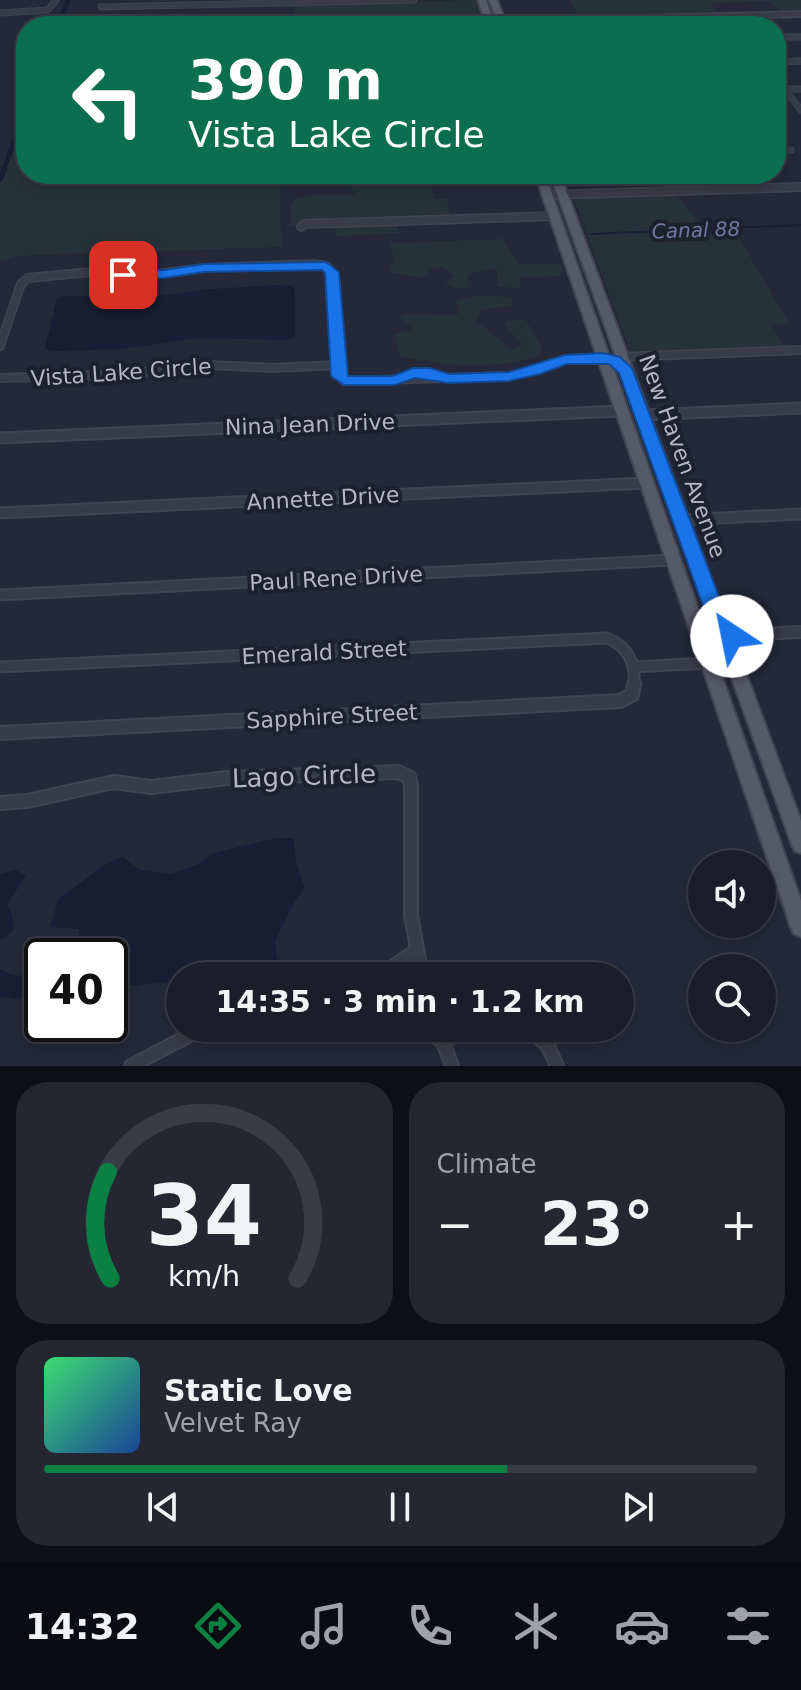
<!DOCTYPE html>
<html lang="en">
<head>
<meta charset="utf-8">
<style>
	body { margin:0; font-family:"DejaVu Sans",sans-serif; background:#242732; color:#f1f3f6; height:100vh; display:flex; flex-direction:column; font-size:30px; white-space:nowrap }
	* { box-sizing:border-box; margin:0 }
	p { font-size:26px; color:#a0a2a8 }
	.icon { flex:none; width:44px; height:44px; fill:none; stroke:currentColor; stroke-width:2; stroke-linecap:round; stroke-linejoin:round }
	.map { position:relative; height:1066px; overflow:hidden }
	.details { display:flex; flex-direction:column; gap:16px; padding:16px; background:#0f1017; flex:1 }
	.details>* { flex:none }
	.top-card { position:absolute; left:16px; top:16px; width:770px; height:168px; border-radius:32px; box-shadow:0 4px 12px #0003,0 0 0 2px #393c47; background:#0b6e4f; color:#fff; overflow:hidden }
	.fabs { position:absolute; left:688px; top:850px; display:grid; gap:16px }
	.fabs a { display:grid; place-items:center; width:88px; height:88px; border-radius:50%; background:#1b1e2a; box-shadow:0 4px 12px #0003,0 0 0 2px #393c47; font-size:40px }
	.speed { position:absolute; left:24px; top:938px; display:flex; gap:16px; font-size:40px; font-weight:700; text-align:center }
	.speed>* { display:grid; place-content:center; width:104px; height:104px; border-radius:50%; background:#1b1e2a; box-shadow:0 4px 12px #0003,0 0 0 2px #393c47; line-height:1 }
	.speed .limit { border:4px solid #111; border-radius:12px; background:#fff; color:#111 }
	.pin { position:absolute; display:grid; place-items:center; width:68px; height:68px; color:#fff; margin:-34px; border-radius:16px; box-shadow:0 4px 12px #0006 }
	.me { position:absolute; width:88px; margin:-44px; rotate:326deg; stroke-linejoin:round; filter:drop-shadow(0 0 6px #0008) }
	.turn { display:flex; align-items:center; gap:28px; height:168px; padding:0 40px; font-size:36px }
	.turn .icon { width:104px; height:104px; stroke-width:2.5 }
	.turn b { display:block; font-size:56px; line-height:68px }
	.big { font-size:60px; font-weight:800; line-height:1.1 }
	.details .widget { flex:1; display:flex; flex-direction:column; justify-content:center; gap:12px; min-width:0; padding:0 28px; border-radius:32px; background:#242732 }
	.details .dial { align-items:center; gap:0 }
	.dial svg { height:208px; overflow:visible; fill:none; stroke:#393c47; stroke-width:7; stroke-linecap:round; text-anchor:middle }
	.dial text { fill:#f1f3f6; stroke:none }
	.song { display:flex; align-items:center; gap:24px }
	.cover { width:96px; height:96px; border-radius:12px; background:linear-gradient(135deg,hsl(140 70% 55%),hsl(220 70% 35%)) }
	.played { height:8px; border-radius:4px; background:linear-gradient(90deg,#0b8043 65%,#393c47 65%) }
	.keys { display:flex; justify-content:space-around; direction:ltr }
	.heat { display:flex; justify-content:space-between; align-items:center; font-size:44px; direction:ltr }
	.details .tiles { flex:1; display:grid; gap:16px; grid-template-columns:1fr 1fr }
	.widget:last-child { grid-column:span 2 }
	.trip { position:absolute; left:166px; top:962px; width:468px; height:80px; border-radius:40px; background:#1b1e2a; box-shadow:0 4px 12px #0003,0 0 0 2px #393c47; font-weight:800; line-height:80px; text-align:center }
	.tab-bar { display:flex; height:128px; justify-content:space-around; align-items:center; background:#0b0c11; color:#a0a2a8 }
	.tab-bar .icon { width:56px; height:56px }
	.tab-bar .active { color:#0b8043 }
	.tab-bar b { font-size:36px; color:#f1f3f6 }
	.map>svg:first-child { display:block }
</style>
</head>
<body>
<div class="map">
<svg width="801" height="1066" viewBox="0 0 801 1066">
	<rect width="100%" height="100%" fill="#242838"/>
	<!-- green -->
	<g fill="#263239">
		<path d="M479 0 487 22 296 26 294 4Z"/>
		<path d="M570 0H801V12L781 13 770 1 711 3 719 15 580 18Z"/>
		<path d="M26 102V174H280L281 247 15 256 0 261V168Z"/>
		<path d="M360 174H536L538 180 431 184 434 199H447L450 219 396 220 399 233 336 236 334 223 290 226C290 220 289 210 291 205 297 190 340 196 355 195L350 186 361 181Z"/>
		<path d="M674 193 707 230 734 229 789 323 771 324 787 350 632 356 573 197Z"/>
		<path d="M503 239 518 264H560L562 270 559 276 520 278 521 288 497 287V269L469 274 467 289 455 288 445 283 454 275 442 266 433 268 422 278 389 272 394 257 389 243Z"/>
		<path d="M479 295 510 297 515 305 482 310 476 323C491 328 499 342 513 350L523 344 505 326 506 321 525 319 543 347 539 357 504 364 460 366 401 357 394 334 413 329 399 316C417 310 438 317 458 314L457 301Z"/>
	</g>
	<!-- water -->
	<g fill="#191e34">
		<path d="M281 285 292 286 295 290V336L288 340 198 338 121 349 51 351 45 348 57 299 62 296 151 297 212 289Z"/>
		<path d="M276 838H293L297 866 305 889 295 901 275 941 278 969 272 976H180V980L130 986 110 996V956H76L79 951V929L50 927 59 898C82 885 99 863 123 857L140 870 171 874 197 865 214 853Z"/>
		<path d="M16 870 26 876 7 904 12 915 14 930 0 940V874Z"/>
		<path d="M0 969 11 975 42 977V1002L0 997Z"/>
	</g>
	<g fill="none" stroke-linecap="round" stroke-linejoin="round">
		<!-- stream -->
		<path stroke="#191e34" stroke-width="2" d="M591 234 801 225"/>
		<!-- canal-far1 -->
		<g stroke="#191e34" stroke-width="5">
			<path d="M58 26 68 0"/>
			<path d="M3 171 26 110"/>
		</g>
		<!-- canal -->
		<path stroke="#191e34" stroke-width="6" d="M0 179 4 169"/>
		<!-- minor-far3 casing -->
		<g stroke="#414451" stroke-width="7">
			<g id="minor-far3">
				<path d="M101 7 414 0"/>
				<path d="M0 13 48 10 56 0"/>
				<path d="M725 16 733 26"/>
				<path d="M776 37H801"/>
				<path d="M776 62 801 61"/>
				<path d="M776 79 801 110"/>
				<path d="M785 89H801"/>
				<path d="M776 151 791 150"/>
			</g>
		</g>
		<!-- minor-far2 casing -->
		<g stroke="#414451" stroke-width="10">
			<g id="minor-far2">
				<path d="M547 195 801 187"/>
				<path d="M301 227 304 224 554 216"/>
				<path d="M0 346 21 284 28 278 91 272 142 276 204 268 314 264 326 266 332 272 339 376 344 381 509 376 535 371 565 359 603 358"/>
				<path d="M621 357 801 350"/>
				<path d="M0 378 133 374 191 364 272 368 338 365"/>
				<path d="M402 378 413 373 442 376"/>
			</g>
		</g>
		<!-- minor-far1 casing -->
		<g stroke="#414451" stroke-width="13">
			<g id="minor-far1">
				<path d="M643 415 801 408"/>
				<path d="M0 438 621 411"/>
				<path d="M0 513 646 483"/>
				<path d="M681 520 801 514"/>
				<path d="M0 595 673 560"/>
				<path d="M0 667 607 638C628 646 636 664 634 686"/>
				<path d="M634 667 708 663"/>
			</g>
		</g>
		<!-- minor casing -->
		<g stroke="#414451" stroke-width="16">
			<g id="minor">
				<path d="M0 733 620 701 632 695 634 684"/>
				<path d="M0 803 27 801 114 782 151 787 227 778 398 772 409 777 411 786V915L422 976"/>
				<path d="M379 976 414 952"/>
				<path d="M409 1028 419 1029 442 1041 475 1028"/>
				<path d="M438 1028 452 1066"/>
				<path d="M527 1028 548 1046 557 1066"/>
				<path d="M131 1066 203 1028"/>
			</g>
		</g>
		<!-- tertiary casing -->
		<g stroke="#414451" stroke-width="4">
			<g id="tertiary">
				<path d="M801 12V16L489 24 486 22 489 20Z"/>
				<path d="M801 627V637L724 641 720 639 718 636 720 633 724 631Z"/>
			</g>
		</g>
		<!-- primary casing -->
		<g stroke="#414451" stroke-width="4">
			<g id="primary">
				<path d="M478 0H486L495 26H487Z"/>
				<path d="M489 0H497L507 26H499Z"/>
				<path d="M535 174H545L801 901V937L794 934 791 928Z"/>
				<path d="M550 174H560L801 821V853L795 851 792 845Z"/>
			</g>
		</g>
		<!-- minor-far3 -->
		<use href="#minor-far3" stroke="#383b48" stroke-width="5"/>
		<!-- minor-far2 -->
		<use href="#minor-far2" stroke="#383b48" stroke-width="7"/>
		<!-- minor-far1 -->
		<use href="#minor-far1" stroke="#383b48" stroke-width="9"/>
		<!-- minor -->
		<use href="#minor" stroke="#383b48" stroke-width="12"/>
		<!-- tertiary -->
		<use href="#tertiary" fill="#383b48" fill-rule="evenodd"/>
		<!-- primary -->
		<use href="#primary" fill="#565968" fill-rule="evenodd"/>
	</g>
	<!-- route -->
	<path fill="#1a73e8" stroke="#114b97" stroke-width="2" d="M326 262 339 272 348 376H393L413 368H430L449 374 509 372 565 355 603 353 620 357 632 368 731 628 739 630 742 636 739 641H717L714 636 619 373 609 364H567L540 374 509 381 449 383 415 378 395 385H344L331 376 325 273 322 270 204 272 164 278 123 279 116 275 123 271 164 270 204 264Z"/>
	<g text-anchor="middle" stroke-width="8" stroke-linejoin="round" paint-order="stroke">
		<!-- far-water labels -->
		<g font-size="20" font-style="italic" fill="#6f79a0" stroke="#1d202d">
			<text transform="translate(696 230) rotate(-2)" y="7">Canal 88</text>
		</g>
		<!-- street labels -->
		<g font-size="22" fill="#b3b5c4" stroke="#1d202d">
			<text transform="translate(121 372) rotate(-4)" y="8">Vista Lake Circle</text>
			<text transform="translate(310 424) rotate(-2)" y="8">Nina Jean Drive</text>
			<text transform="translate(683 456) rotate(70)" y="8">New Haven Avenue</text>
			<text transform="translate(323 498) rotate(-3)" y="8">Annette Drive</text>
			<text transform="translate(336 578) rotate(-3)" y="8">Paul Rene Drive</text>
			<text transform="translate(324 652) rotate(-3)" y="8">Emerald Street</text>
			<text transform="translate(332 716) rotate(-3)" y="8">Sapphire Street</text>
		</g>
		<!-- near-street labels -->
		<g font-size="26" fill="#b3b5c4" stroke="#1d202d">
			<text transform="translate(304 776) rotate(-2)" y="9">Lago Circle</text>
		</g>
	</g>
</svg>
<div class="fabs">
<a><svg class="icon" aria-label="sound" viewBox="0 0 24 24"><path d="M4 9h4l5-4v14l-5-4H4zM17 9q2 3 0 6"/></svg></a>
<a><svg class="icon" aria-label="search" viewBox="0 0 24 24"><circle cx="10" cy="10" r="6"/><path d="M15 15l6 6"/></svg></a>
</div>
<div class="speed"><div class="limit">40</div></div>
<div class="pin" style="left:123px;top:275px;background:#d93025"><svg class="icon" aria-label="arrive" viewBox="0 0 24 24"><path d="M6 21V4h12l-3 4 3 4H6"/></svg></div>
<svg class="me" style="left:732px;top:636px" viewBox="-20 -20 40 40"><circle r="19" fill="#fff"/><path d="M0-13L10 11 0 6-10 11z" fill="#1a73e8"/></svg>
<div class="trip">14:35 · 3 min · 1.2 km</div>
<div class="top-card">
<div class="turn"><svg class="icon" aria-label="left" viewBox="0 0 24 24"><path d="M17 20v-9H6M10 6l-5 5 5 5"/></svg><div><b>390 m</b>Vista Lake Circle</div></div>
</div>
</div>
<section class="details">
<div class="tiles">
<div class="widget dial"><svg viewBox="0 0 100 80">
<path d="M14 69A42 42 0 1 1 86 69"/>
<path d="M14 69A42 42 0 0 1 13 28" stroke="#0b8043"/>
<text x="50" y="56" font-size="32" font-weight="700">34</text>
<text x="50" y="72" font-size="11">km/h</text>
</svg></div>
<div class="widget"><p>Climate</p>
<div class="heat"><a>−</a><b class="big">23°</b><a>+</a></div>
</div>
<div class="widget">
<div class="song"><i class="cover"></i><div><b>Static Love</b><p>Velvet Ray</p></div></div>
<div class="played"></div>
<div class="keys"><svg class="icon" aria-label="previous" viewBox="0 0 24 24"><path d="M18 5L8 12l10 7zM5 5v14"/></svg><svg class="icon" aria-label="pause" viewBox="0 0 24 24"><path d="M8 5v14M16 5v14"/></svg><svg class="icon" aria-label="next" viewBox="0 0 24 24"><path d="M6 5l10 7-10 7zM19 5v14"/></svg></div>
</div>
</div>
</section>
<nav class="tab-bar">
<b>14:32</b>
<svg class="icon active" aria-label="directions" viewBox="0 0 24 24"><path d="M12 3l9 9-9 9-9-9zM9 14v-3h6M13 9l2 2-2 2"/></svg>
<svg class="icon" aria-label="music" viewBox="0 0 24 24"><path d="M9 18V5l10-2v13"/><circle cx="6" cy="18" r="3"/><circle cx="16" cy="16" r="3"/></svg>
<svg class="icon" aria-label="phone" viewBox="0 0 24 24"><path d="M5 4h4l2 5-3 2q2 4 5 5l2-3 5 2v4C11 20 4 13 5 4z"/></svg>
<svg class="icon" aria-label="climate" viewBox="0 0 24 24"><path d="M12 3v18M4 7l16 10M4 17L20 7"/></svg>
<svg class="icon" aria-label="car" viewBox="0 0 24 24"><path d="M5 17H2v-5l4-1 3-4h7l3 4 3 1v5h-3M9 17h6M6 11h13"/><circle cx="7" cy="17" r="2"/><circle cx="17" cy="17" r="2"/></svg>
<svg class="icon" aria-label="filters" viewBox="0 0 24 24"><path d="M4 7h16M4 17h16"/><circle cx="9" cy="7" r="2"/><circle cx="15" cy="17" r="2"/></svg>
</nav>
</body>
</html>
